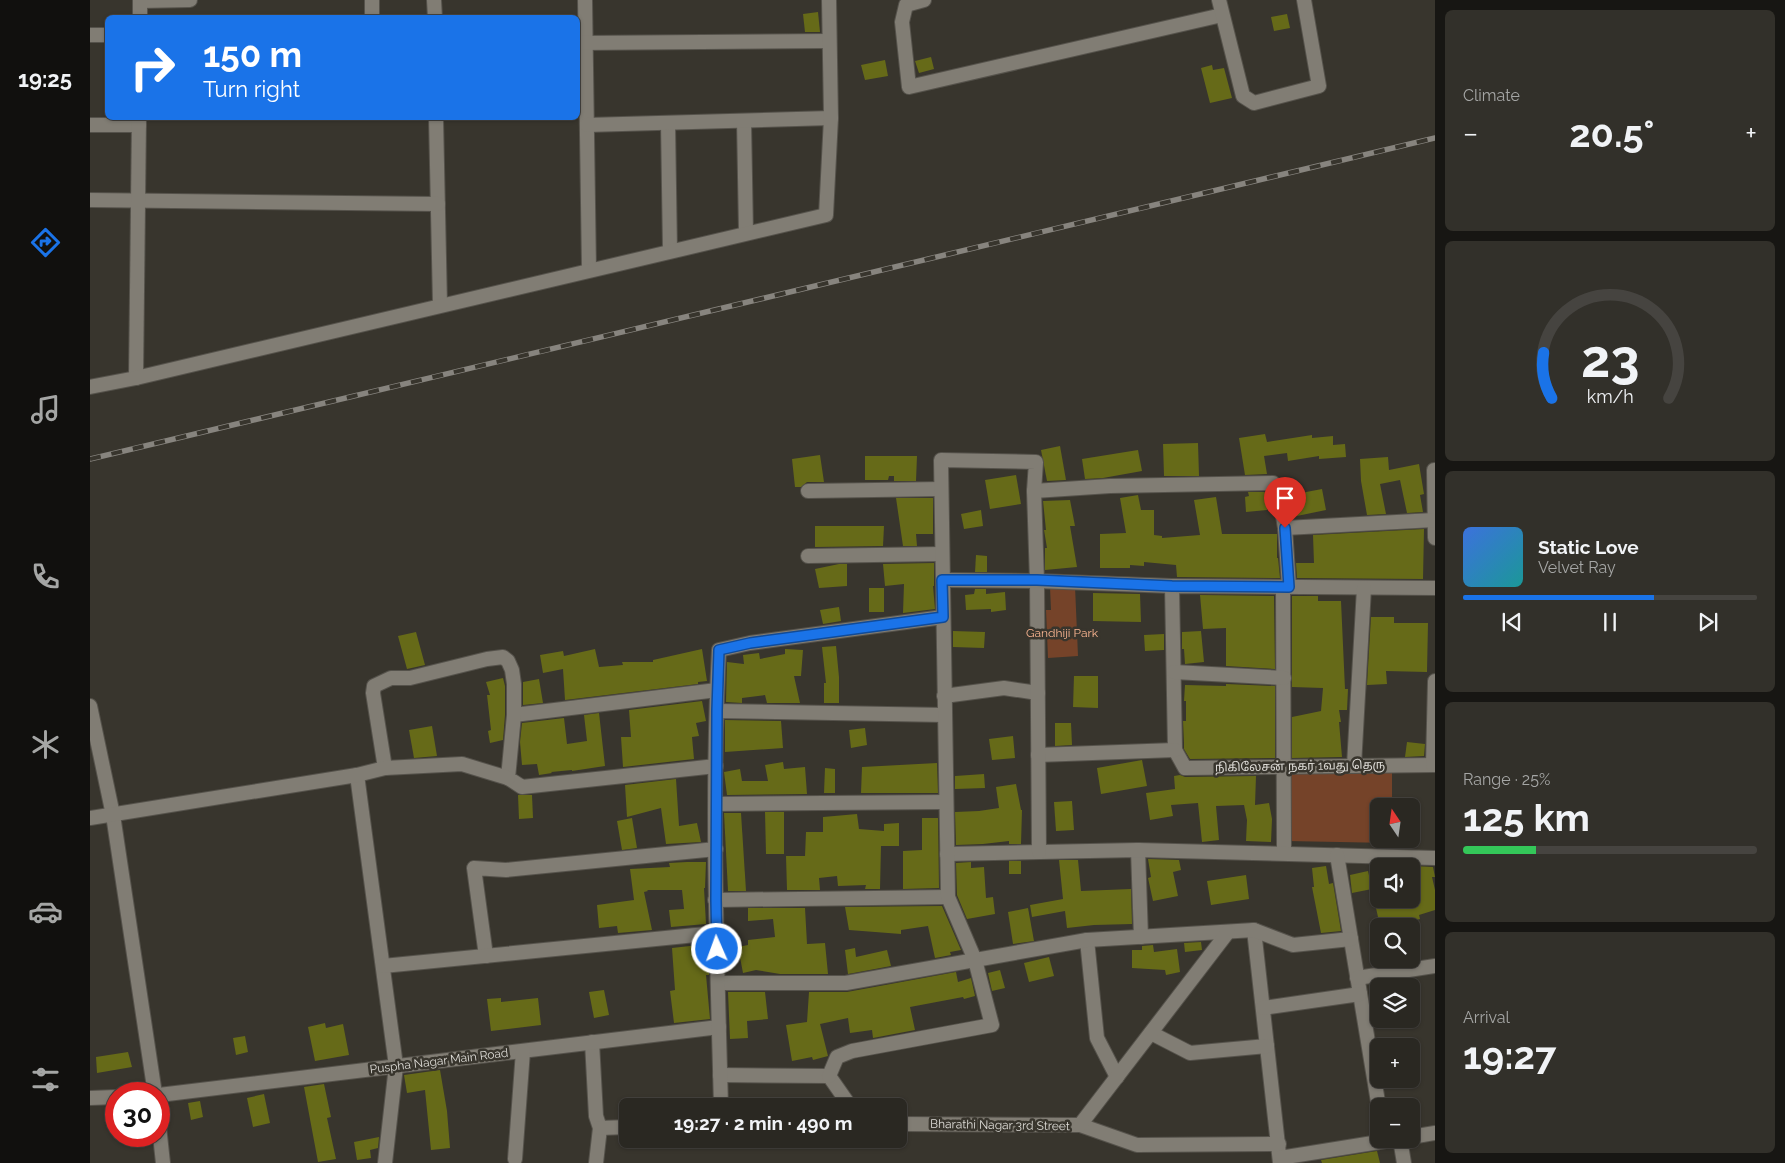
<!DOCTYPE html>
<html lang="en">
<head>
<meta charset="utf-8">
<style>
	body { margin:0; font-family:Raleway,"Noto Sans Tamil",sans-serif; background:#32302a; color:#f1f3f6; height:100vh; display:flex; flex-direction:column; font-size:19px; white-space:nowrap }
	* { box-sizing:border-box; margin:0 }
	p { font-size:16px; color:#a5a6a5 }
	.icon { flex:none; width:28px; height:28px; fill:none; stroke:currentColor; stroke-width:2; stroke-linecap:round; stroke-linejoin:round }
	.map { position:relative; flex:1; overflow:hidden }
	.details { display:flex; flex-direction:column; gap:10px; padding:10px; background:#171613; width:350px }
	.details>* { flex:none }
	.guide { position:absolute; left:15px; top:15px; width:475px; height:105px; border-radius:8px; box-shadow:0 1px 4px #0004,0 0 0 1px #464440; background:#1a73e8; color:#fff; overflow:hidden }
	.needle { width:32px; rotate:347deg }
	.tools { position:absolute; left:1280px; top:798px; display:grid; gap:10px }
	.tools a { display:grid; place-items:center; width:50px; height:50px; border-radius:8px; background:#2a2822; box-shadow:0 1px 4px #0004,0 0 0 1px #464440; font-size:25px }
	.speed { position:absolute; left:15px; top:1082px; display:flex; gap:10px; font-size:25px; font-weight:700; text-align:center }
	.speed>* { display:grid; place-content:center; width:65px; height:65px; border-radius:50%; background:#2a2822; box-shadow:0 1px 4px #0004,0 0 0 1px #464440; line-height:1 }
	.speed .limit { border:8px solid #d22; background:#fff; color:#111 }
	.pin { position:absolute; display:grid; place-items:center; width:42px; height:42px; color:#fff; margin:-51px -21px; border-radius:50% 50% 50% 0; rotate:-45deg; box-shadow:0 0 5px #0007 }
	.pin .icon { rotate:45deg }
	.me { position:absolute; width:55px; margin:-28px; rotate:358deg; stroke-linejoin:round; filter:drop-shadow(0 0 4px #0008) }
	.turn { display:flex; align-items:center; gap:18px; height:105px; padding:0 15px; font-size:22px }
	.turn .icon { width:65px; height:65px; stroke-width:2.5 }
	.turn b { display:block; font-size:35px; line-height:42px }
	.big { font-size:38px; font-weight:700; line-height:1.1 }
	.details .tile { flex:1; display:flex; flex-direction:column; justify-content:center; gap:8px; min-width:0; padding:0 18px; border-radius:8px; background:#32302a }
	.details .dial { align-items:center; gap:0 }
	.dial svg { height:130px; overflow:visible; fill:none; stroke:#464440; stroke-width:7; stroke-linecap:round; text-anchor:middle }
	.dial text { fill:#f1f3f6; stroke:none }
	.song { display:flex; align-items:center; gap:15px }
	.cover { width:60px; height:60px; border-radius:8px; background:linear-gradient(135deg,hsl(220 70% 55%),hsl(180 70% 35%)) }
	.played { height:5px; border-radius:2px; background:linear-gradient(90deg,#1a73e8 65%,#464440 65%) }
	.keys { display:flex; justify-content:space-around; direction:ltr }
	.heat { display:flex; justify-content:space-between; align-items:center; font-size:28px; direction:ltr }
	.charge { height:8px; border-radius:4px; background:linear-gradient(90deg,#34c759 25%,#464440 0) }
	.trip { position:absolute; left:529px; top:1098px; width:288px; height:50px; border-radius:8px; background:#2a2822; box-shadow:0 1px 4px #0004,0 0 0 1px #464440; font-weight:700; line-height:50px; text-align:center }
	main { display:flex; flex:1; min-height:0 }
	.tab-bar { display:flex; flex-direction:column; width:90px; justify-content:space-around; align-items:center; background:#11100e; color:#a5a6a5 }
	.tab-bar .icon { width:35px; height:35px }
	.tab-bar .active { color:#1a73e8 }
	.tab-bar b { font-size:22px; color:#f1f3f6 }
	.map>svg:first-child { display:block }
</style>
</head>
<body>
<main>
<nav class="tab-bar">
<b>19:25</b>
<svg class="icon active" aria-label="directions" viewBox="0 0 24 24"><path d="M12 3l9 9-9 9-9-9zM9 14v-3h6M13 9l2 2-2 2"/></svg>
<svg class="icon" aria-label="music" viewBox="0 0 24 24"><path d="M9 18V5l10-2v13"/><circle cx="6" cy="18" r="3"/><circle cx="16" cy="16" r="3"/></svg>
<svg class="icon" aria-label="phone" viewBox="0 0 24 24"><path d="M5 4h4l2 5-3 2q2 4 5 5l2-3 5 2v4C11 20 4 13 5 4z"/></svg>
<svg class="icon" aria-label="climate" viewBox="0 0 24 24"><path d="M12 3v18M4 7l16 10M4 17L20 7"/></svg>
<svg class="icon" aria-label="car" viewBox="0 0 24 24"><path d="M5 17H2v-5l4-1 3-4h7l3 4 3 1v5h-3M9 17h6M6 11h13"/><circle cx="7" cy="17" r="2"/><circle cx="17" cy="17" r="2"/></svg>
<svg class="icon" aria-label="filters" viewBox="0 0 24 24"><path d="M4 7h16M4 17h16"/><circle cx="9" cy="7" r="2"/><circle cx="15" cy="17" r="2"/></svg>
</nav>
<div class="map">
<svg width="1345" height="1163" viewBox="0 0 1345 1163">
	<rect width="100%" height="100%" fill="#38352d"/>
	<!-- green -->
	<g fill="#754329">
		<path d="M985 586 988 656 958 658 956 610H961L960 587Z"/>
		<path d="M1198 771 1302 772V806H1289V839H1301V843L1197 841Z"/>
	</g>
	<!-- building -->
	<g fill="#666a18">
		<path d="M728 12 730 32H715L713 14Z"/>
		<path d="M1197 14 1200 28 1184 31 1181 17Z"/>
		<path d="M841 57 844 69 829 73 825 61Z"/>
		<path d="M795 60 798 76 775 80 771 65Z"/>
		<path d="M1122 65 1123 70 1134 68 1142 98 1120 103 1111 68Z"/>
		<path d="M1175 434 1177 442 1222 435V438L1243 436V445L1255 444 1256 457 1229 459V456L1198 461 1197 453 1174 456 1177 474 1155 475 1149 438Z"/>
		<path d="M1108 443 1109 476H1074L1073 444Z"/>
		<path d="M970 446 976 480 957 481 951 450Z"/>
		<path d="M1048 450 1052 471 1013 478 995 479 992 459Z"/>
		<path d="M730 455 734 482H717L711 487H705L702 459Z"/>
		<path d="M775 456H827L826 481H804V476H799L798 480H775Z"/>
		<path d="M1298 457 1299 470 1329 464 1334 494 1330 495 1333 512 1317 513 1310 480 1290 484 1296 514 1277 515 1271 481 1270 459Z"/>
		<path d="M926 475 931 504 900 509 895 480Z"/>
		<path d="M1210 485 1211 493 1232 489 1236 510 1202 517 1199 487Z"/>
		<path d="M1158 492H1176L1177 510 1156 512 1155 497 1159 496Z"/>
		<path d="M1048 495 1051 510H1064V535L1072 536V538L1110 535 1104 500 1126 497 1132 534H1187V558H1188L1190 578 1087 577 1086 565 1054 562V566L1040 565V568H1010V534L1036 533 1030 498Z"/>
		<path d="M806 498H843V534H826L827 546H813Z"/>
		<path d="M980 500 985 526H980L987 567 955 570V548H957L954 530H956L953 501Z"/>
		<path d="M891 510 893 526 874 529 871 514Z"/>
		<path d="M725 526H794L793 546 725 547Z"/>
		<path d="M1334 529 1333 579 1207 578 1206 563H1224L1223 535Z"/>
		<path d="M886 555 897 556V572H885Z"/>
		<path d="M844 563V586H843L845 609 813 613 814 584 795 586 793 564Z"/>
		<path d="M749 564H757V586L729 588 725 569Z"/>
		<rect x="779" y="588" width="15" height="24"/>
		<path d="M885 589H896V594L915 592 916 610 901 612V609L876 610 875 595 884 594Z"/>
		<path d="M1003 593 1050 594 1051 622 1003 621Z"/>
		<path d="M1110 595 1184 596 1185 669 1136 666V628L1113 629Z"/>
		<path d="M1202 596H1228V601H1251L1255 689H1258L1257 710H1249L1251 722H1249L1252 757 1202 758V717L1231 711 1233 688 1202 687Z"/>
		<path d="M749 607 751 621 733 624 730 610Z"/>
		<path d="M1281 617H1304V623H1338L1337 672 1296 671 1297 684 1277 685Z"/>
		<path d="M863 631 895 632 894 648 863 647Z"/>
		<path d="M1111 631 1114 662 1095 664 1094 649H1092V632Z"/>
		<path d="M326 632 335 665 317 669 308 636Z"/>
		<path d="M1074 634V650L1055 651 1054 635Z"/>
		<path d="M746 646 749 677V703H734V683H736L732 647Z"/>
		<path d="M505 649 509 667 533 665 532 662H563V660L612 649 617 681 608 682V684L475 700 473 669 453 673 450 655 473 651 474 656Z"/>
		<path d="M695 649 713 650 711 676H704L710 703H677L675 695 652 698V703L636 702 637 662 654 664 653 655 669 653 670 659 695 654Z"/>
		<path d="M984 676H1008V708L983 707Z"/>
		<path d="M413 678 415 686V715L413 740 400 743 398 731 401 730 397 695H400L396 682Z"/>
		<path d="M449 679 453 703 433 705V682Z"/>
		<path d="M1136 684 1185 686V758L1100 759 1094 749V743L1093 721H1096V701H1094L1095 685 1136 686Z"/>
		<path d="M612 701 616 721 606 723 609 736 602 737 604 759 533 767 531 737H541L539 710Z"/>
		<path d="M509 713 515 766 482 771V770L461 772 462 773 449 775 447 764 432 765 430 742 432 723 474 718 477 744 497 741 494 715Z"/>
		<path d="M635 720 691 721 693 748 635 752Z"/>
		<path d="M965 723H981L982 745 965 746Z"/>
		<path d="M342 726 347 756 324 758 319 730Z"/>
		<path d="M775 728 777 745 761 748 759 730Z"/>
		<path d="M923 736 925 758 902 760 899 739Z"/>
		<path d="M1317 742 1335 744 1334 756 1315 757Z"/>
		<path d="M1052 760 1057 786 1011 794 1007 768Z"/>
		<path d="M693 762 694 769 715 767 717 794 637 795 634 772 650 769 652 781H678L675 765Z"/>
		<path d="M847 763 848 793H771L772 767Z"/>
		<path d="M735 768 745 769V793H734Z"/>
		<path d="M894 774 895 788 865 789V776Z"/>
		<path d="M1090 775 1095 777 1166 776 1165 805 1179 803 1182 819 1181 842 1156 841 1157 820 1154 805 1126 806 1129 840 1112 842 1108 803 1081 805 1083 816 1060 820 1056 793 1085 789 1084 776Z"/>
		<path d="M586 779 589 826 607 823 611 842 576 844 571 808 537 817 535 785Z"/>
		<path d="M926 784 931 810H932L931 844H919V841L893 844 866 845 865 812 889 811 909 808 906 787Z"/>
		<path d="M428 795H442L443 818 429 819Z"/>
		<path d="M982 801 984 830 966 831 964 802Z"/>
		<path d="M675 812H694V854H676Z"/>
		<path d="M634 813H651L656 891H638Z"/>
		<path d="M767 814 769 829 794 831V824L809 823V846H791L790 889H775L776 885 748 886 747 876 729 878 730 890H697L696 856H715L716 832H733V817Z"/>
		<path d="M542 818 547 848 532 850 527 821Z"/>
		<path d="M832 818H848L849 888 813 889V851L832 850Z"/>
		<path d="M1058 859 1089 860 1091 870 1083 872 1088 896 1063 901 1058 878 1061 877Z"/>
		<path d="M969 860H988L991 891 1041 889 1042 924 1004 925 977 928 975 911 942 917 940 905 973 899Z"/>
		<rect x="919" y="861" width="12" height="13"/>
		<path d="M597 862H616L615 888H614L616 924 581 927 579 910 594 909 592 890H557L558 891 554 892 562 930 528 933 527 926 509 928 507 905 544 900 540 869 580 867 579 863Z"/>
		<path d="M881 862V868L894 867 896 898 903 897 905 914 877 919 867 895 866 863Z"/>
		<path d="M1236 866 1239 884 1243 883 1251 931 1231 933 1222 887H1224L1222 868Z"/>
		<path d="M1322 866 1343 867 1345 877H1342L1345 890V910L1329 915 1330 919 1313 924 1290 926 1284 899H1321V891L1326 889Z"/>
		<path d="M1278 871 1282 889 1262 893 1260 875Z"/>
		<path d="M1156 875 1159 899 1121 905 1117 881Z"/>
		<path d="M852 906 871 950 860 952 861 955 845 958 838 926 811 930V934L759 930 755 907Z"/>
		<path d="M658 908H715L717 944 735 943 738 974H690L666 970 653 973 648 947 658 945V940L685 937 683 919 658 921Z"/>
		<path d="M938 908 944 941 923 944 918 912Z"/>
		<path d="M1111 942 1112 950 1095 952 1094 943Z"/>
		<path d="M618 944 619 975H616L620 1019 584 1023 580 991 585 990 582 948Z"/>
		<path d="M1063 945 1064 952 1087 949 1090 972 1076 975 1075 970 1042 968V950H1052V946Z"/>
		<path d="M765 948 766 957 797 950 801 966 758 974 755 950Z"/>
		<path d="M959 957 964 976 939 982 934 963Z"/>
		<path d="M910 970 915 988 902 991 898 973Z"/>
		<path d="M866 972 868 982 881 978 885 996 874 999 873 997 820 1007 825 1030 783 1038 782 1030 760 1033 758 1018 730 1024 738 1056 723 1060 722 1057 702 1061 696 1025 717 1022 719 992H757Z"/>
		<path d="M514 990 519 1015 504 1018 499 992Z"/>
		<path d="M638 992H675L678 1019 657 1021 658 1038 640 1039Z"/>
		<path d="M411 998V1002L448 998 451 1025 401 1031 397 999Z"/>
		<path d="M235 1023 236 1028 253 1024 259 1055 225 1061 218 1027Z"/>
		<path d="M155 1036 158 1052 146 1055 143 1038Z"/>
		<path d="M38 1052 42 1067 7 1073 6 1057Z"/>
		<path d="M350 1070 357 1111 360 1148 341 1150 335 1090 317 1093 314 1075Z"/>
		<path d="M234 1084 241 1117 237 1118 246 1159 228 1162 214 1087Z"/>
		<path d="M174 1094 180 1123 163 1127 157 1098Z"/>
		<path d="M110 1101 113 1117 101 1120 98 1103Z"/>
		<path d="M289 1137 288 1148 280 1150 281 1158 267 1160 264 1142Z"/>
		<path d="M1287 1151 1290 1163H1232L1231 1160Z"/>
	</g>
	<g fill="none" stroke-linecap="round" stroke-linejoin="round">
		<!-- minor casing -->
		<g stroke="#55524b" stroke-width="16">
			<g id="minor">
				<path d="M282 0V18"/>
				<path d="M344 0 345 18"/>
				<path d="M495 0 499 270"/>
				<path d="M834 0 816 5 812 22 819 87 1132 15"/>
				<path d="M1129 0 1153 96 1164 103 1229 86 1214 0"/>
				<path d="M50 1 100 0"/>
				<path d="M50 18V0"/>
				<path d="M0 35H18"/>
				<path d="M488 43 739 41"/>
				<path d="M346 118 350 305"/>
				<path d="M654 121 656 233"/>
				<path d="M578 123 580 251"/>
				<path d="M0 125H49"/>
				<path d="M497 125 741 118"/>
				<path d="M0 200 348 204"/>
				<path d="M46 378 49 118"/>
				<path d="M0 387 46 378 736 215 741 118 739 0"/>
				<path d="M1345 470H1344L1345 538"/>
				<path d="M718 491 851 489"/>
				<path d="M944 491 1020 486 1183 483 1189 493 1195 528 1199 587"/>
				<path d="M1195 528 1344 520"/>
				<path d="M718 556 852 554"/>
				<path d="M853 580 947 581 1082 586"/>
				<path d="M1193 587 1194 853"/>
				<path d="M1345 588 1082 586 1085 750 1095 768 1345 765"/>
				<path d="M1084 672 1194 678"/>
				<path d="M854 696 914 688 948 693"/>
				<path d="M0 706 23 815 65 1094"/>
				<path d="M627 711 855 715"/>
				<path d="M424 715 627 690"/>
				<path d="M948 755 1085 750"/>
				<path d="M1343 765 1345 681"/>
				<path d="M1264 766 1274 588"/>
				<path d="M295 768 283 693 284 686 301 678H320L397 659 413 657 418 661 422 670 424 684V715L418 778 432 787 626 766"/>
				<path d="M267 775 306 1066 295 1163"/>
				<path d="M626 804 856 802"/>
				<path d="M0 818 267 775 295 768 372 764 418 778"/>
				<path d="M1048 850 1051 937"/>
				<path d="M857 854 1048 850 1345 858"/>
				<path d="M1247 855 1289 1108"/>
				<path d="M625 900 858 897"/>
				<path d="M1164 930 1190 1163"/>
				<path d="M997 940 1007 1038 1027 1077"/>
				<path d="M396 956 384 868 416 870 626 849"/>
				<path d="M293 966 626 933"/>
				<path d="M1267 978 1345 966"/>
				<path d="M628 983H756L997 940 1164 930 1203 945 1261 939"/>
				<path d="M1173 1008 1270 994"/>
				<path d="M1061 1033 1100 1053 1177 1046"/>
				<path d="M502 1042 506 1116 510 1128 506 1163"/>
				<path d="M630 1075 739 1076 760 1106"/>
				<path d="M739 1076 747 1057 762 1051 902 1025 885 960 858 897 851 460 946 462 944 491 947 581 949 852"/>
				<path d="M69 1095 629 1027"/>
				<path d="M0 1098 26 1097"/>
				<path d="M631 1106C627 954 621 802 629 650L660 643 853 617"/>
				<path d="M808 1124 990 1125 1047 1145 1189 1144"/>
				<path d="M990 1125 1138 932"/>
				<path d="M69 1126 73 1163"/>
				<path d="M510 1128 538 1127"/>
				<path d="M1321 1137 1345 1133"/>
				<path d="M1310 1139 1314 1163"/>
				<path d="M1190 1158 1308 1139"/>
				<path d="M425 1159 433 1051"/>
			</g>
		</g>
		<!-- minor -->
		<use href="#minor" stroke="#817d74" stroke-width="14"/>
		<!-- rail casing -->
		<g stroke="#87847e" stroke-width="5.5">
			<path id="rail" d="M0 459 1345 138"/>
		</g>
		<!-- rail -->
		<use href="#rail" stroke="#38352d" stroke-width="4" stroke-dasharray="11" stroke-linecap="butt"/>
	</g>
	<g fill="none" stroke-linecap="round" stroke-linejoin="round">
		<!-- route casing -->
		<g stroke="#114b97" stroke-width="12">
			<path id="route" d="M627 949 626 900 627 710 629 650 660 643 853 617 852 580H947L1082 586 1199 587 1195 528"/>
		</g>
		<!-- route -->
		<use href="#route" stroke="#1a73e8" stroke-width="9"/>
	</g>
	<g text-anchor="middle" stroke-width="5" stroke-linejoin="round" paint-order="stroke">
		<!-- park labels -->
		<g font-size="12" fill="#fab591" stroke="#38352d">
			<text x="972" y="637">Gandhiji Park</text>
		</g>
		<!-- street labels -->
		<g font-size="12" fill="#dedcd7" stroke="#38352d">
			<text transform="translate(1210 766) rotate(-1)" y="4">நிகிலேசன் நகர் 1வது தெரு</text>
			<text transform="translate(349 1061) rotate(-7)" y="4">Puspha Nagar Main Road</text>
			<text transform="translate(910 1125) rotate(1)" y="4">Bharathi Nagar 3rd Street</text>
		</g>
	</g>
</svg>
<div class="tools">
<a><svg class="needle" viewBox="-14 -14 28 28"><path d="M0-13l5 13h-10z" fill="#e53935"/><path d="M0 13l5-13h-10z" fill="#a5a6a5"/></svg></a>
<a><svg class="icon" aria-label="sound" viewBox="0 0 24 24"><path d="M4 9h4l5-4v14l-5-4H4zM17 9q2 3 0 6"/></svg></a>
<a><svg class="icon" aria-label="search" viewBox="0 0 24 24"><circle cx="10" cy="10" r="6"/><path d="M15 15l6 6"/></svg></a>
<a><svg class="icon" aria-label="layers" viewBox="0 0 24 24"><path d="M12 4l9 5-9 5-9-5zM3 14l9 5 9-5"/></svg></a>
<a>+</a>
<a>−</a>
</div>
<div class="speed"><div class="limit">30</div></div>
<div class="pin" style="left:1195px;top:528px;background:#d93025"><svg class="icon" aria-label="arrive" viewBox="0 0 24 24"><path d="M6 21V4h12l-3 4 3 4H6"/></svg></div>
<svg class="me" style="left:627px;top:949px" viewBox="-20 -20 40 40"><circle r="17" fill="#1a73e8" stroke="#fff" stroke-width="3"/><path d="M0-11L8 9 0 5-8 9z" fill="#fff"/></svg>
<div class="trip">19:27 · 2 min · 490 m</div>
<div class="guide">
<div class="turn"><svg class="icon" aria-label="right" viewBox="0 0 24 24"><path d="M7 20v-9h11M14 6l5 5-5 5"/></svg><div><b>150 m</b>Turn right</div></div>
</div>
</div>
<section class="details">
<div class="tile"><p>Climate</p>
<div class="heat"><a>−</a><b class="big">20.5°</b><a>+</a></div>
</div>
<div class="tile dial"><svg viewBox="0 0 100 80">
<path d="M14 69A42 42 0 1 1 86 69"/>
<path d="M14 69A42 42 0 0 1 9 41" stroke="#1a73e8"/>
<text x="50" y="56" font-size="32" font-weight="700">23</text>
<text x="50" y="72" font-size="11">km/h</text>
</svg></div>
<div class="tile">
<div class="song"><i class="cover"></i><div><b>Static Love</b><p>Velvet Ray</p></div></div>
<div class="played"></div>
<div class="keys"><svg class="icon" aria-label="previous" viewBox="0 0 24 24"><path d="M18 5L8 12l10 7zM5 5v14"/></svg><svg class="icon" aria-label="pause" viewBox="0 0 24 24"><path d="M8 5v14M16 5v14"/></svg><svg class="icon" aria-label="next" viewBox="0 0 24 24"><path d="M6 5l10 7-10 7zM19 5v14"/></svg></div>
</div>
<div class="tile"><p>Range · 25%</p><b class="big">125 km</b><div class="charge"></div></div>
<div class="tile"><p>Arrival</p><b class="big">19:27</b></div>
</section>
</main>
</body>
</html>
